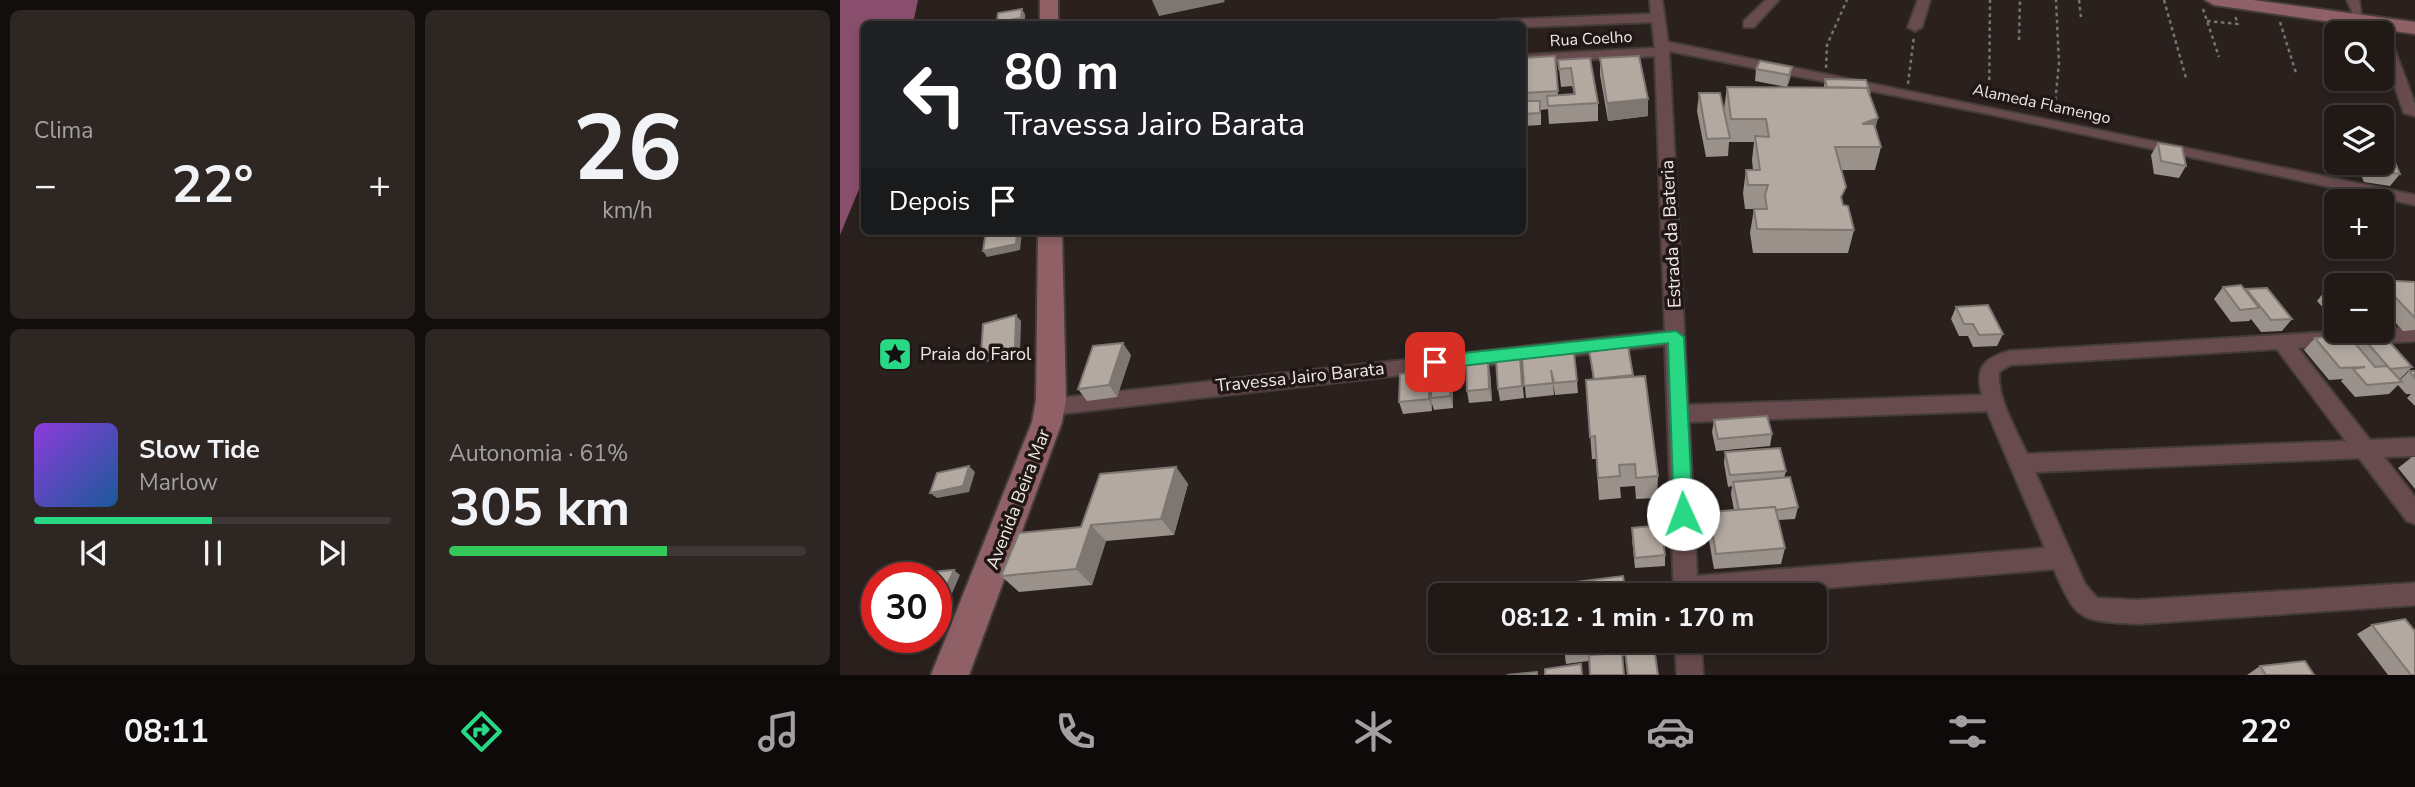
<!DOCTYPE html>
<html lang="pt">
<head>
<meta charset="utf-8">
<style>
	body { margin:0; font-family:"Nunito Sans",sans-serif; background:#2d2623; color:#f1f3f6; height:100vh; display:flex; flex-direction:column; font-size:26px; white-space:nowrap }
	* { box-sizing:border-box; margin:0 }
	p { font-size:23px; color:#a2a0a1 }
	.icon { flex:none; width:38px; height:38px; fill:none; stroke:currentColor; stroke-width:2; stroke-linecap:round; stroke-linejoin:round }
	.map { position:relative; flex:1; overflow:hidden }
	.details { display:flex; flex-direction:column; gap:10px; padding:10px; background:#120e0c; width:840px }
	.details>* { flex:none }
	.guide { position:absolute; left:21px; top:21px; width:665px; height:214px; border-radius:10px; box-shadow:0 4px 10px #0003,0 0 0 2px #3d3835; background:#202124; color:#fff; overflow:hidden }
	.fabs { position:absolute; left:1484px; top:21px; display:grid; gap:14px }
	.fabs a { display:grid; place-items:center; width:70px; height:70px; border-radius:10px; background:#201916; box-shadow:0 4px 10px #0003,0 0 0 2px #3d3835; font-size:35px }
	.speed { position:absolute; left:21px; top:562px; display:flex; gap:14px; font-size:35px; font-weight:700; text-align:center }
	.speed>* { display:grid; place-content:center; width:91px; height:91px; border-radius:50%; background:#201916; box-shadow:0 4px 10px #0003,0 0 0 2px #3d3835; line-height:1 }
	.speed .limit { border:10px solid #d22; background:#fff; color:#111 }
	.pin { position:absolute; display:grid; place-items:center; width:60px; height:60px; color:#fff; margin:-30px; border-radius:14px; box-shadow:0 4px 10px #0006 }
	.me { position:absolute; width:77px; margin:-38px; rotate:358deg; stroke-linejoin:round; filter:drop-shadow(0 0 5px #0008) }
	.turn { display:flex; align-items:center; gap:24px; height:147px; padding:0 28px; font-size:32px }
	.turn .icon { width:91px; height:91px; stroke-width:2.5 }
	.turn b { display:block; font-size:49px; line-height:60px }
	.then { display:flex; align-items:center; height:66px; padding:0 28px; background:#0003; gap:14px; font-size:26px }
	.big { font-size:52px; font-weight:700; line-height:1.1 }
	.details .tile { flex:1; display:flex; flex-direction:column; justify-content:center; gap:10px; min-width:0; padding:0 24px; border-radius:10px; background:#2d2623 }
	.details .dial { align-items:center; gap:0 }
	.dial b { font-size:91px; line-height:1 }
	.song { display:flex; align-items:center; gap:21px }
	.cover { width:84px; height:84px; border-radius:10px; background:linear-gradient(135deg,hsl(270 70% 55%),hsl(210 70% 35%)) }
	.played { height:7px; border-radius:4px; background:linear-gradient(90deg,#29d885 50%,#3d3835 50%) }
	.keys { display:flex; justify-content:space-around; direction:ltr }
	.heat { display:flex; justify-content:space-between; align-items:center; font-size:38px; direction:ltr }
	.charge { height:10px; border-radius:5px; background:linear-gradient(90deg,#34c759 61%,#3d3835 0) }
	.details .tiles { flex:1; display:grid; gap:10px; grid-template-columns:repeat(2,1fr) }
	.trip { position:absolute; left:588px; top:583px; width:399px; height:70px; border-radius:10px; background:#201916; box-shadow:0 4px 10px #0003,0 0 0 2px #3d3835; font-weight:700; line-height:70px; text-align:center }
	.menu { display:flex; height:112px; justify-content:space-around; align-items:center; background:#0d0a09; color:#a2a0a1 }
	.menu .icon { width:49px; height:49px }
	.menu .on { color:#29d885 }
	.menu b { font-size:32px; color:#f1f3f6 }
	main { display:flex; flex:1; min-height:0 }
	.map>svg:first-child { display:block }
</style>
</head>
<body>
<main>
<section class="details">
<div class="tiles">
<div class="tile"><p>Clima</p>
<div class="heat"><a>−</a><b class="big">22°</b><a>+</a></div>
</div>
<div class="tile dial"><b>26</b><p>km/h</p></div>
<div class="tile">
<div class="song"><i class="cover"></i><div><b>Slow Tide</b><p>Marlow</p></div></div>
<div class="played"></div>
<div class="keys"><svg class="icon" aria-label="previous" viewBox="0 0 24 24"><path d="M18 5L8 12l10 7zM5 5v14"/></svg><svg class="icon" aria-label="pause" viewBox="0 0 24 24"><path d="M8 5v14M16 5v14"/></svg><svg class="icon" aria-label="next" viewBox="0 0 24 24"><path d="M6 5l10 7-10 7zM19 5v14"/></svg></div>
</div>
<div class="tile"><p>Autonomia · 61%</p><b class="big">305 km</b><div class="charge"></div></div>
</div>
</section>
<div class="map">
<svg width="1575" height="675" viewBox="0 0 1575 675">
	<rect width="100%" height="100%" fill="#2a211e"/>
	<!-- water -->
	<path fill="#884e6c" d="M0 0H78L73 24H24V177L0 235Z"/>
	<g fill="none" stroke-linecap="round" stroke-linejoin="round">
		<!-- street casing -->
		<g stroke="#463d3a" stroke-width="4">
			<g id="street">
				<path d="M810 0H822L828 42 1575 195V205L1149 114 829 51 848 405 1142 395C1135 368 1143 359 1169 351L1575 327V341L1458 348 1530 440 1575 438V456L1544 457 1575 497V524L1567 521 1519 458 1195 472 1245 584 1257 598 1297 600 1575 583V605L1297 624C1241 620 1237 623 1214 569L900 595H834L825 345 211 415 204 413 201 407 204 401 211 399 825 331 815 56 682 63V55L815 48 812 22 682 27V24H653L659 20 811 14ZM1437 349 1506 441 1187 454C1176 429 1157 399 1159 372L1170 365ZM1147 411 1205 548 857 576 849 422Z"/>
				<path d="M926 0H939L914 27H904V21Z"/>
				<path d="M1078 0H1090L1082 27 1075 31 1068 27Z"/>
				<path d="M1507 0H1519L1521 14H1513Z"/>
				<path d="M1534 21 1545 24 1575 104V116L1564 113 1542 50V33H1536Z"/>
				<path d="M835 640H861L863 675H837Z"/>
			</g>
		</g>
		<!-- secondary casing -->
		<g stroke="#463d3a" stroke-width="4">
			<g id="secondary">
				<rect x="200" y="0" width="18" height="24"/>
				<path d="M1365 0H1413L1575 22V34L1374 5Z"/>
				<path d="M198 231H222L226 400 222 422 129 675H91L192 422 196 400Z"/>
			</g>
		</g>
		<!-- path -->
		<g stroke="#79716e" stroke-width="2.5" stroke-dasharray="3.5 3.5" stroke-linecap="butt">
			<path d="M1239 0 1241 17"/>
			<path d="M1324 0 1346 78"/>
			<path d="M1363 9 1379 57"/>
			<path d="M1367 21 1398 24 1395 16"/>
			<path d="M1440 22 1456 73"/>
			<path d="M1179 40 1180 0"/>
			<path d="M986 68 987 45 1007 0"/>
			<path d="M1068 84 1074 36"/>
			<path d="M1149 101 1150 0"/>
			<path d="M1214 114 1219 63 1216 0"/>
		</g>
		<!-- street -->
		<use href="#street" fill="#684b4e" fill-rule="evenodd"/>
		<!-- secondary -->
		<use href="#secondary" fill="#8f6166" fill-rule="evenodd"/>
	</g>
	<!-- wall -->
	<g fill="#9a918a">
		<path d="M715 56 718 96 734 94 732 86 721 87 718 60 750 58 758 103V121L709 124 708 109 701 110V125L682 126V58Z"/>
		<path d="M760 58 808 99V116L768 121 760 75Z"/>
		<path d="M952 67 950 79 947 87 915 81 916 69Z"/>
		<path d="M985 79 1030 95 1035 128 1041 147 1035 170H1001L1002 203 1014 230 1008 253H913L910 233 914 209H923H905L903 193 906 170H913L912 160 914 142H889L888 156 866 157 857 111 859 93 886 120 884 109 887 87H984Z"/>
		<path d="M1318 143 1346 166 1339 178 1314 174 1311 155Z"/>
		<path d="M1516 163H1542L1560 174 1550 186 1524 182Z"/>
		<path d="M1539 280 1575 282V330L1563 331 1542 308V285H1535Z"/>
		<path d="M1383 287 1405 291 1406 289 1452 319 1442 331 1421 332 1411 319 1409 321 1391 322 1374 299Z"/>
		<path d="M1487 288H1496V322L1477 301Z"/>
		<path d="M1116 307 1163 334 1157 346 1133 347 1128 336H1119L1111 319Z"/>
		<path d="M1475 338 1517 346 1524 339 1572 367 1560 379V380L1569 371H1575V406L1567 398 1571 394H1566L1558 385 1549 394 1515 397 1501 381 1503 379 1489 380 1464 350Z"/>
		<path d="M749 350 793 375 818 476 817 498 796 499 795 486 780 487 781 498 759 500 756 459H752L746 380 753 379Z"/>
		<path d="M291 355 277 397 247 401 238 389Z"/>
		<path d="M682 356 737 381 738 393 715 395 713 382 714 395 686 398Z"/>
		<path d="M610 368 613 380V408L594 410 592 404V411L563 414 559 402 590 371 591 376Z"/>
		<path d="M681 369 684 398 660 401 658 389Z"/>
		<path d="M650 372 652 401 629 403 627 391Z"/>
		<path d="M874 420 932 434 930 446 876 451 872 432Z"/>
		<path d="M885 452 946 471 944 478 958 507 955 519 938 520 945 548 941 564 874 569 867 529 869 512 894 510 891 494 892 486 888 487 884 463Z"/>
		<path d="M1572 457H1575V489L1558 468Z"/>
		<path d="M336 467 348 484 334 535 266 541 252 585 179 592 161 576Z"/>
		<path d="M792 528 825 555V566L795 568 792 539Z"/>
		<path d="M1532 625 1575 675H1548L1517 634Z"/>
		<path d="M723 640H797V649L818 675H787L785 656 726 664Z"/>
		<path d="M1420 666 1474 675H1407Z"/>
	</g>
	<!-- shaded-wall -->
	<g fill="#7d7671">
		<path d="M312 0H384L385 2 319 16Z"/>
		<path d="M182 9 185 14V23L178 24H159L157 22Z"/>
		<path d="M952 67 950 79 947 87 949 75Z"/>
		<path d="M808 99V116L768 121 767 103Z"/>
		<path d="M1038 118 1032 142 1017 148 1022 124Z"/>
		<path d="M177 231H182L180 250 147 257 143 251Z"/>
		<path d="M299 231H340L303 237Z"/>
		<path d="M176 315 181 321 180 353 146 362 141 356Z"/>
		<path d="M283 343 291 355 277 397 269 385Z"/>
		<path d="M648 360 650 372 652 401 649 389Z"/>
		<path d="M610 368 613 380V408L610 396Z"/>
		<path d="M590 371 593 383 591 398 592 404V411L589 399Z"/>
		<path d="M129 466 135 472 129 492 97 498 90 493Z"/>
		<path d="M336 467 348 484 334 535 321 519Z"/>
		<path d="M251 525 266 541 252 585 236 569Z"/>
		<path d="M114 570 120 575 99 623 96 621V609Z"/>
	</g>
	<!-- building -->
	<g fill="#b3a9a1" stroke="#7d7671" stroke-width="2">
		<path d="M182 9 181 18 157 22 158 13Z"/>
		<path d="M715 56 718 91 682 93V58Z"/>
		<path d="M799 56 808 99 767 103 760 58Z"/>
		<path d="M750 58 758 103 708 106 707 96 735 94 731 68 719 69 718 60Z"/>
		<path d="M920 61 952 67 949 75 916 69Z"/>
		<path d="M985 79 1026 80 1030 94 1027 88 987 87Z"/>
		<path d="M887 87 1027 88 1038 118 1022 124H1034L1041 147H995L1006 187 1001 197 1003 205 1008 206 1014 230 917 229 914 209H927L925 195 928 185H908L906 170H920L915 136 929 137 926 119H891Z"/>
		<path d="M859 93H880L890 138 867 139Z"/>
		<path d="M682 101H700V113L682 114Z"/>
		<path d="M1542 141 1546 142 1560 174 1534 170 1531 163H1542Z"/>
		<path d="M1318 143 1342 147 1346 166 1321 161Z"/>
		<path d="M146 231H177L176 244 143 251Z"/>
		<path d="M1539 280 1575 282V318Z"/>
		<path d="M1401 285 1419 308 1400 310 1383 287Z"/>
		<path d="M1427 288 1452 319 1431 320 1406 289Z"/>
		<path d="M1487 288H1496V298Z"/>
		<path d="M1148 305 1163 334 1139 335 1133 324H1124L1116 307Z"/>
		<path d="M176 315 175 347 141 356 143 324Z"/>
		<path d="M1508 335 1535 367 1547 366 1562 382 1527 385 1513 369 1525 367 1500 368 1475 338Z"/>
		<path d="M1545 337 1572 367 1550 369 1524 339Z"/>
		<path d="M283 343 269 385 238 389 253 346Z"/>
		<path d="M788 346 793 375 754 379 749 350Z"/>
		<path d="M734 353 737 381 714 383 711 370 713 383 684 386 682 356Z"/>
		<path d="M680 357 682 386 658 389 656 360Z"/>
		<path d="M648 360 649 389 627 391 626 363Z"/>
		<path d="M610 368V396L591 398V370Z"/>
		<path d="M590 371 589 399 559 402 560 374Z"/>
		<path d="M1569 371H1575V378Z"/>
		<path d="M805 376 818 476 796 478 795 464 779 465 780 476 758 478 755 436 750 437 746 380Z"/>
		<path d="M927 416 932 434 878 439 874 420Z"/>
		<path d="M940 448 946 471 890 475 885 452Z"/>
		<path d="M129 466 123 486 90 493 97 473Z"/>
		<path d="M336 467 321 519 251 525 236 569 161 576 179 533 241 527 260 474Z"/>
		<path d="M950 477 958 507 936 510 935 507 899 510 893 482Z"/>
		<path d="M935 507 945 548 876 554 869 512Z"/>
		<path d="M821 525 825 555 795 558 792 528Z"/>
		<path d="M114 570 96 609V578H69L71 574Z"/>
		<path d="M783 576 786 595H737L735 582Z"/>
		<path d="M1565 619 1575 631V675H1571L1532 625Z"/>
		<path d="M723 640H792L724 650Z"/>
		<path d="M814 647 818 675H788L785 650Z"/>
		<path d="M782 653 784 675H750L749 655Z"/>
		<path d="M1465 661 1474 675H1426L1420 666Z"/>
		<path d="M741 664 742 675H705V669Z"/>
		<path d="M697 672V675H667Z"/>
	</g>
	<!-- route -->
	<path fill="#29d885" stroke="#1b8c56" stroke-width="2" d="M836 331 844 337 853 514 850 519 843 522 836 519 834 514 828 343 595 369 587 362 595 356Z"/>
	<!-- icons -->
	<defs>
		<g id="sight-square" transform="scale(1.75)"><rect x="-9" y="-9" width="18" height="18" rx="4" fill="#29d885" stroke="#211715"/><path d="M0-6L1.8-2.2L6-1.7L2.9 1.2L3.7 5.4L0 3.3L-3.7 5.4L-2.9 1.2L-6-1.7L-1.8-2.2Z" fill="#111"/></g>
	</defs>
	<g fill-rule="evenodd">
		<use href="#sight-square" x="55" y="354"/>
	</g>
	<g text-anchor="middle" stroke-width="7" stroke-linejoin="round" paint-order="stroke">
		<!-- far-street labels -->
		<g font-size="16" fill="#efe8e6" stroke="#211715">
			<text transform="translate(751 38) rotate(-3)" y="6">Rua Coelho</text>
			<text transform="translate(1202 103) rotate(12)" y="6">Alameda Flamengo</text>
		</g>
		<!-- street labels -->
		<g font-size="18" fill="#efe8e6" stroke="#211715">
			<text transform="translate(831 234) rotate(-93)" y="6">Estrada da Bateria</text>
			<text transform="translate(460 377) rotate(-6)" y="6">Travessa Jairo Barata</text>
			<text transform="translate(178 499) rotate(-69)" y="6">Avenida Beira Mar</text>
		</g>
		<!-- poi labels -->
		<g font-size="18" fill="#efe8e6" stroke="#211715" text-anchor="start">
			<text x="80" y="360">Praia do Farol</text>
		</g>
	</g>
</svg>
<div class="fabs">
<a><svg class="icon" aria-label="search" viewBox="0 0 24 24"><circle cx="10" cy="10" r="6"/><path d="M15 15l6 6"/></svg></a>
<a><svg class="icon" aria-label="layers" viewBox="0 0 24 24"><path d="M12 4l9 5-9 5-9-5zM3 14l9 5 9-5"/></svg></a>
<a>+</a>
<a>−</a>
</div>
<div class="speed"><div class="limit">30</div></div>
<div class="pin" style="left:595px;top:362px;background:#d93025"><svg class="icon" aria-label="arrive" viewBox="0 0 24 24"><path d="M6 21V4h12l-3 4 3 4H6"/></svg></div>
<svg class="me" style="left:843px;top:514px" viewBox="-20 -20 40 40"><circle r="19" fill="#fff"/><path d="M0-13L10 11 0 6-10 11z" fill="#29d885"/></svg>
<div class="trip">08:12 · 1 min · 170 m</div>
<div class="guide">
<div class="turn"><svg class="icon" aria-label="left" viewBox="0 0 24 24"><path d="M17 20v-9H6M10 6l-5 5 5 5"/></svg><div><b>80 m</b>Travessa Jairo Barata</div></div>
<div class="then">Depois<svg class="icon" aria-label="arrive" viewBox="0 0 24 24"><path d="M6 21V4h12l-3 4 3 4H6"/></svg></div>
</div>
</div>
</main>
<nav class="menu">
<b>08:11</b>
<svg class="icon on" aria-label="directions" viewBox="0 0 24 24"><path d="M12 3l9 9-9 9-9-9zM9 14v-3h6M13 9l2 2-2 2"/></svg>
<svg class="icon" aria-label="music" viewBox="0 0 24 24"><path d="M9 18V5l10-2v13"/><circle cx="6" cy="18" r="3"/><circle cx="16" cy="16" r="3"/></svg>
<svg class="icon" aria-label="phone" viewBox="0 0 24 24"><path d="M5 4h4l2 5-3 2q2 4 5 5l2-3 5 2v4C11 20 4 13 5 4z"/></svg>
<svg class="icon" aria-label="climate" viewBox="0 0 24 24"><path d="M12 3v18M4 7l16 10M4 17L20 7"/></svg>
<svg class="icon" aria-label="car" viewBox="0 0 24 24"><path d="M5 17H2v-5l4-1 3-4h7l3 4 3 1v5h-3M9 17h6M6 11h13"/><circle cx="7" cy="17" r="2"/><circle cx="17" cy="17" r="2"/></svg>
<svg class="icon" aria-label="filters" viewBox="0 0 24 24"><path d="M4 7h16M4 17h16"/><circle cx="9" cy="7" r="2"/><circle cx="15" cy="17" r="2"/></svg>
<b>22°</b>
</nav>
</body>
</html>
